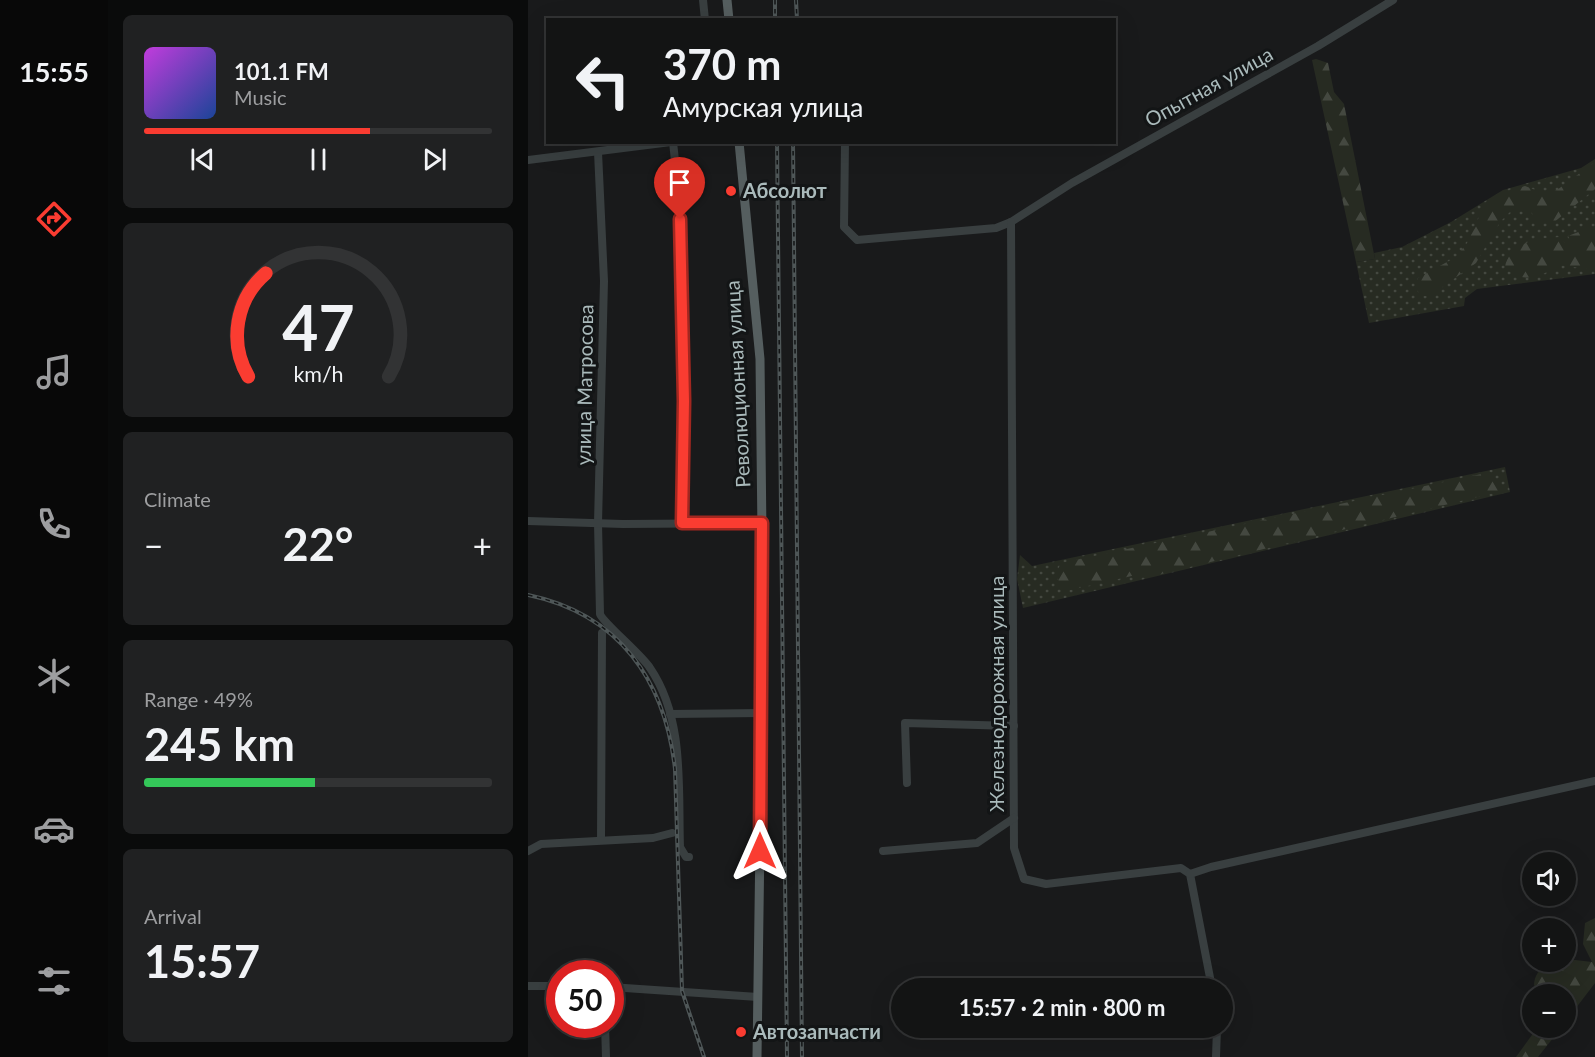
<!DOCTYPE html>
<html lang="en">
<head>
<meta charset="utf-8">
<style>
	body { margin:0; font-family:Lato,sans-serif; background:#202122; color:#f1f3f6; height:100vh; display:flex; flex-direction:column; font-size:22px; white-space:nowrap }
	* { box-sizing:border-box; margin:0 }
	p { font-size:20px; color:#9d9ea0 }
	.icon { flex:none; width:33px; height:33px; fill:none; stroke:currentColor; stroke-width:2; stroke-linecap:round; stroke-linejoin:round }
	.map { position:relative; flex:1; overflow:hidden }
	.details { display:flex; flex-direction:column; gap:15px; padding:15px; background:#0a0b0b; width:420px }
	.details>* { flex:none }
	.top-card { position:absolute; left:18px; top:18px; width:570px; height:126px; border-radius:0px; box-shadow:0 6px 24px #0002,0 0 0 2px #323334; background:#131414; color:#f1f3f6; overflow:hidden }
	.tools { position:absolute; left:994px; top:852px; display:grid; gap:12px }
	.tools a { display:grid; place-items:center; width:54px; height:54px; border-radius:50%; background:#131414; box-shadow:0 6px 24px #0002,0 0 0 2px #323334; font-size:30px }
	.speed { position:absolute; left:18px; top:960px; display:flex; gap:12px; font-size:30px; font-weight:700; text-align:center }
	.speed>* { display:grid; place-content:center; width:78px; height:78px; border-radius:50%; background:#131414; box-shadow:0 6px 24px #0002,0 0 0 2px #323334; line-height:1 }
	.speed .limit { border:9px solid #d22; background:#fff; color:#111 }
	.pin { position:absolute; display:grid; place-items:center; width:51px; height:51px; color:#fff; margin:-62px -26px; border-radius:50% 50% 50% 0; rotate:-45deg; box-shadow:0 0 6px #0007 }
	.pin .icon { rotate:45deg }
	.me { position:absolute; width:66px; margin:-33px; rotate:0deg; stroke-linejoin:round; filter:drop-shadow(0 0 4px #0008) }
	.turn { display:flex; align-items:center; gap:21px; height:126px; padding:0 18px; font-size:27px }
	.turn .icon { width:78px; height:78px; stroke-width:2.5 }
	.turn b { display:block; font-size:42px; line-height:51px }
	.big { font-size:45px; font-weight:700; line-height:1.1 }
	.details .tile { flex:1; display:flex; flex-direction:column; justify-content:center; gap:9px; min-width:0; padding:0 21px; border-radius:9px; background:#202122 }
	.details .dial { align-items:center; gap:0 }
	.dial svg { height:156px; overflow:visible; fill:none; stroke:#323334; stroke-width:7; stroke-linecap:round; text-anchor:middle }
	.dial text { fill:#f1f3f6; stroke:none }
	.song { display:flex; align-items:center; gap:18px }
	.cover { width:72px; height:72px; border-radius:9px; background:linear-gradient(135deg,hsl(290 70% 55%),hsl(220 70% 35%)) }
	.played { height:6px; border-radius:3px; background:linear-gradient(90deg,#fa3c31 65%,#323334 65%) }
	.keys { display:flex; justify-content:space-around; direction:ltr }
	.heat { display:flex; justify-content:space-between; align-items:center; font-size:33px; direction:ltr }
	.charge { height:9px; border-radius:4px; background:linear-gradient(90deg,#34c759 49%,#323334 0) }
	.trip { position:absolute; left:363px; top:978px; width:342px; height:60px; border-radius:30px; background:#131414; box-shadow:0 6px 24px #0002,0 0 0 2px #323334; font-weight:700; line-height:60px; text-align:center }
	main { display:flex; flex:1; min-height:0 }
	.tab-bar { display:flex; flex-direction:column; width:108px; justify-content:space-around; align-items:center; background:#080808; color:#9d9ea0 }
	.tab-bar .icon { width:42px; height:42px }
	.tab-bar .current { color:#fa3c31 }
	.tab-bar b { font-size:27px; color:#f1f3f6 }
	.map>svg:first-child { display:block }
</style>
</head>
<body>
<main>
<nav class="tab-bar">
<b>15:55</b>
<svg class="icon current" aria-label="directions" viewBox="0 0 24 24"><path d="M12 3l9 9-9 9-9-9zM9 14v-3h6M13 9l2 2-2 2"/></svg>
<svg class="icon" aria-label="music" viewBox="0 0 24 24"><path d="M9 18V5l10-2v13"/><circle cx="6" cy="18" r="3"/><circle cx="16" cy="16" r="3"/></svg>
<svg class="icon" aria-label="phone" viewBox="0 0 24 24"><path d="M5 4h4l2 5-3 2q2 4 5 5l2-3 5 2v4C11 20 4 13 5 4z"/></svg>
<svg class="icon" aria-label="climate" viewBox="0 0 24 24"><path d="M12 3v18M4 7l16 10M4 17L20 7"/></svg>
<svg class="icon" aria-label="car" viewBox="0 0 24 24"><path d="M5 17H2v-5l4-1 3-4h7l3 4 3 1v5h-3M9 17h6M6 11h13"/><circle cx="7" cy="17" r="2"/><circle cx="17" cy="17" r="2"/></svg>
<svg class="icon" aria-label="filters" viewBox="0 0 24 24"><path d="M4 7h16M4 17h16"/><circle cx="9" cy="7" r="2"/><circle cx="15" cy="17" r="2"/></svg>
</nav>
<section class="details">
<div class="tile">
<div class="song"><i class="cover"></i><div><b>101.1 FM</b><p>Music</p></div></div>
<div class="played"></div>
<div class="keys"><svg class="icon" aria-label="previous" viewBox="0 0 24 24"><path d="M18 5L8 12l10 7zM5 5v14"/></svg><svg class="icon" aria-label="pause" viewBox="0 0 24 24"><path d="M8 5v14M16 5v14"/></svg><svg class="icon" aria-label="next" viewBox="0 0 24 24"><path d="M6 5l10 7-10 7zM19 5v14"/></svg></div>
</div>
<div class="tile dial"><svg viewBox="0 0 100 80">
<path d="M14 69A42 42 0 1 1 86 69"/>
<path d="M14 69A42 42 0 0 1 23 16" stroke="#fa3c31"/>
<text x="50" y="56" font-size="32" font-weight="700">47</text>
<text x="50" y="72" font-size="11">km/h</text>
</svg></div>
<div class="tile"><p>Climate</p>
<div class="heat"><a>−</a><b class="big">22°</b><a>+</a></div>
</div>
<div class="tile"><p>Range · 49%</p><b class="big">245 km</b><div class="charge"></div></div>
<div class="tile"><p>Arrival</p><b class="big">15:57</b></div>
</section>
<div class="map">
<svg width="1067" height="1057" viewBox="0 0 1067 1057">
	<defs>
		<pattern id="grass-dots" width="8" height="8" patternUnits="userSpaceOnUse" patternTransform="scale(1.5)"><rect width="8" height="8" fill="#272b22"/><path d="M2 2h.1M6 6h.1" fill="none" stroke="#444840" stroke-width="1.8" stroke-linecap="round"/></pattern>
		<pattern id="forest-firs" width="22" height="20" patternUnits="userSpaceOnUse" patternTransform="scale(1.5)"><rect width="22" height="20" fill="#272b22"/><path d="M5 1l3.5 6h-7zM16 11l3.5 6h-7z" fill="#444840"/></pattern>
	</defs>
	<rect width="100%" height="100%" fill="#191a1b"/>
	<!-- grass -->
	<g fill="url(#grass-dots)">
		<path d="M1067 159V274L949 289 937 298 936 306 841 323 828 262 847 259 846 253 874 247 923 222 975 190 1053 168Z"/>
		<path d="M977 467 982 492 495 608 489 579 492 555 504 566Z"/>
	</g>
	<!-- forest -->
	<g fill="url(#forest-firs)">
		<path d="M788 59 800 63 806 92 816 104 847 259 828 262 784 60Z"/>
		<path d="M1067 162V189L1025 223 1010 222 1001 209 983 211 972 222 948 263 902 296H893L889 290 890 278 928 257 939 243 956 206 969 194 997 186 1018 194 1029 190Z"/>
		<path d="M1061 228H1067V270L1031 265C1013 277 993 285 977 267 981 242 1010 238 1032 237L1039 245 1044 244 1040 236Z"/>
		<path d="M963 472 974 491 625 576 608 575 538 591 527 575 533 563Z"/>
		<path d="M1067 918V983L1038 1021V994H1009C1002 982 1009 973 1017 963L1047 960 1064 962 1055 944 1057 923Z"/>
		<path d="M1009 1028H1033L1010 1057H988Z"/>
	</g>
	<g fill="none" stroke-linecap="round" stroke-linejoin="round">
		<!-- minor -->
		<g stroke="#393f40" stroke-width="8">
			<path d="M175 0 177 20"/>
			<path d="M145 142C160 268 156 397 155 523"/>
			<path d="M317 142 316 227 329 240 468 228 483 222 544 183 790 46 865 0"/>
			<path d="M70 152 76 281 70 523 72 614C75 623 113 654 122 668 157 719 150 789 152 847L158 857H161"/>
			<path d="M0 160 143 142"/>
			<path d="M483 222 486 848 496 879 518 884 653 868 662 874 684 988"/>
			<path d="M0 521 95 524 234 523"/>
			<path d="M142 714 234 713"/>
			<path d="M379 783 377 723 486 726"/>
			<path d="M73 840 74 633"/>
			<path d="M0 851 13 844 125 838 144 833"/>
			<path d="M355 851 449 843 486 818"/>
			<path d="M662 874 683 867 1067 781"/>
			<path d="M0 986H32"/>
			<path d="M82 987 230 997"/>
			<path d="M77 1024 78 1057"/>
			<path d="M688 1057 689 1028"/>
		</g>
		<!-- major -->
		<g stroke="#555e5f" stroke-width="9">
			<path d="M199 0 201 20"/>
			<path d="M211 142 232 359 235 622 229 1057"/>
		</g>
		<!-- rail casing -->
		<g stroke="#4e5657" stroke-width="4">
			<g id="rail">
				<path d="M247 0V20"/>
				<path d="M268 0 269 20"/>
				<path d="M249 142 259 1057"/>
				<path d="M265 142 274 1057"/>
				<path d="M0 595C91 614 137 680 147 769L154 991 176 1057"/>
			</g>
		</g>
		<!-- rail -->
		<use href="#rail" stroke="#131516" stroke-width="1.5" stroke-dasharray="4.5" stroke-linecap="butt"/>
	</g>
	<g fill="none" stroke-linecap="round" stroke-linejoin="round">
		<!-- route casing -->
		<g stroke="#a22720" stroke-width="15">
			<path id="route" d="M152 219 156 401 154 523H234L232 851"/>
		</g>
		<!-- route -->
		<use href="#route" stroke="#fa3c31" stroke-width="10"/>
	</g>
	<!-- markers -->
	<g fill="#fa3c31" stroke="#131516" stroke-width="2">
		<circle cx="203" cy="191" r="6"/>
		<circle cx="213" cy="1032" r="6"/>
	</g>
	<g text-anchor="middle" stroke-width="6" stroke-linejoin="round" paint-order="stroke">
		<!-- street labels -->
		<g font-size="20" fill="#aababb" stroke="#131516">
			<text transform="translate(681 87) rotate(-29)" y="7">Опытная улица</text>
			<text transform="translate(210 384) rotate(-93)" y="7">Революционная улица</text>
			<text transform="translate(57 385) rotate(-89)" y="7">улица Матросова</text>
			<text transform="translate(469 694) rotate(-90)" y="7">Железнодорожная улица</text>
		</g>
		<!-- poi labels -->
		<g font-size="20" font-weight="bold" fill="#aababb" stroke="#131516" text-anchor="start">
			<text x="215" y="198">Абсолют</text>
			<text x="225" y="1039">Автозапчасти</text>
		</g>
	</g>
</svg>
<div class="tools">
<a><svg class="icon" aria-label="sound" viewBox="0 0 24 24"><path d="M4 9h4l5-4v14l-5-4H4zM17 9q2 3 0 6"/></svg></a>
<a>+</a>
<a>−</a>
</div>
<div class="speed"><div class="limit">50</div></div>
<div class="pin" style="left:152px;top:219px;background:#d93025"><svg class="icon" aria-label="arrive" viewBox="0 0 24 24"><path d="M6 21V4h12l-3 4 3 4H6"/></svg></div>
<svg class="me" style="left:232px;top:851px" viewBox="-20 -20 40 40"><path d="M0-17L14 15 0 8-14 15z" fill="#fa3c31" stroke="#fff" stroke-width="4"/></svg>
<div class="trip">15:57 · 2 min · 800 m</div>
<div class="top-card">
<div class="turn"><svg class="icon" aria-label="left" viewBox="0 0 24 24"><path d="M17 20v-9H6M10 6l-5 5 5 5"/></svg><div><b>370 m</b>Амурская улица</div></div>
</div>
</div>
</main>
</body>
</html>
